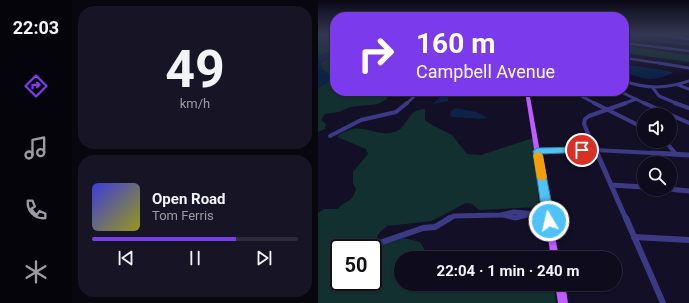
<!DOCTYPE html>
<html lang="en">
<head>
<meta charset="utf-8">
<style>
	body { margin:0; font-family:Roboto,sans-serif; background:#171425; color:#f1f3f6; height:100vh; display:flex; flex-direction:column; font-size:15px; white-space:nowrap }
	* { box-sizing:border-box; margin:0 }
	p { font-size:13px; color:#9b9ba3 }
	.icon { flex:none; width:22px; height:22px; fill:none; stroke:currentColor; stroke-width:2; stroke-linecap:round; stroke-linejoin:round }
	.map { position:relative; flex:1; overflow:hidden }
	.panel { display:flex; flex-direction:column; gap:6px; padding:6px; background:#08060f; width:246px }
	.panel>* { flex:none }
	.banner { position:absolute; left:12px; top:12px; width:299px; height:84px; border-radius:16px; box-shadow:0 1px 3px #0004,0 0 0 1px #2e2b3b; background:#7c3aed; color:#fff; overflow:hidden }
	.controls { position:absolute; left:319px; top:108px; display:grid; gap:8px }
	.controls a { display:grid; place-items:center; width:40px; height:40px; border-radius:50%; background:#0e0b1c; box-shadow:0 1px 3px #0004,0 0 0 1px #2e2b3b; font-size:20px }
	.speed { position:absolute; left:12px; top:239px; display:flex; gap:8px; font-size:20px; font-weight:700; text-align:center }
	.speed>* { display:grid; place-content:center; width:52px; height:52px; border-radius:50%; background:#0e0b1c; box-shadow:0 1px 3px #0004,0 0 0 1px #2e2b3b; line-height:1 }
	.speed .limit { border:2px solid #111; border-radius:6px; background:#fff; color:#111 }
	.pin { position:absolute; display:grid; place-items:center; width:34px; height:34px; color:#fff; margin:-17px; border:2px solid #fff; border-radius:50%; box-shadow:0 1px 4px #0007 }
	.me { position:absolute; width:44px; margin:-22px; rotate:351deg; stroke-linejoin:round; filter:drop-shadow(0 0 3px #0008) }
	.turn { display:flex; align-items:center; gap:14px; height:84px; padding:0 20px; font-size:18px }
	.turn .icon { width:52px; height:52px; stroke-width:2.5 }
	.turn b { display:block; font-size:28px; line-height:34px }
	.panel .card { flex:1; display:flex; flex-direction:column; justify-content:center; gap:6px; min-width:0; padding:0 14px; border-radius:16px; background:#171425 }
	.panel .dial { align-items:center; gap:0 }
	.dial b { font-size:52px; line-height:1 }
	.song { display:flex; align-items:center; gap:12px }
	.cover { width:48px; height:48px; border-radius:6px; background:linear-gradient(135deg,hsl(240 70% 55%),hsl(60 70% 35%)) }
	.played { height:4px; border-radius:2px; background:linear-gradient(90deg,#7c3aed 70%,#2e2b3b 70%) }
	.keys { display:flex; justify-content:space-around; direction:ltr }
	.trip { position:absolute; left:76px; top:251px; width:228px; height:40px; border-radius:20px; background:#0e0b1c; box-shadow:0 1px 3px #0004,0 0 0 1px #2e2b3b; font-weight:700; line-height:40px; text-align:center }
	main { display:flex; flex:1; min-height:0 }
	.tab-bar { display:flex; flex-direction:column; width:72px; justify-content:space-around; align-items:center; background:#06040b; color:#9b9ba3 }
	.tab-bar .icon { width:28px; height:28px }
	.tab-bar .active { color:#7c3aed }
	.tab-bar b { font-size:18px; color:#f1f3f6 }
	.map>svg:first-child { display:block }
</style>
</head>
<body>
<main>
<nav class="tab-bar">
<b>22:03</b>
<svg class="icon active" aria-label="directions" viewBox="0 0 24 24"><path d="M12 3l9 9-9 9-9-9zM9 14v-3h6M13 9l2 2-2 2"/></svg>
<svg class="icon" aria-label="music" viewBox="0 0 24 24"><path d="M9 18V5l10-2v13"/><circle cx="6" cy="18" r="3"/><circle cx="16" cy="16" r="3"/></svg>
<svg class="icon" aria-label="phone" viewBox="0 0 24 24"><path d="M5 4h4l2 5-3 2q2 4 5 5l2-3 5 2v4C11 20 4 13 5 4z"/></svg>
<svg class="icon" aria-label="climate" viewBox="0 0 24 24"><path d="M12 3v18M4 7l16 10M4 17L20 7"/></svg>
</nav>
<section class="panel">
<div class="card dial"><b>49</b><p>km/h</p></div>
<div class="card">
<div class="song"><i class="cover"></i><div><b>Open Road</b><p>Tom Ferris</p></div></div>
<div class="played"></div>
<div class="keys"><svg class="icon" aria-label="previous" viewBox="0 0 24 24"><path d="M18 5L8 12l10 7zM5 5v14"/></svg><svg class="icon" aria-label="pause" viewBox="0 0 24 24"><path d="M8 5v14M16 5v14"/></svg><svg class="icon" aria-label="next" viewBox="0 0 24 24"><path d="M6 5l10 7-10 7zM19 5v14"/></svg></div>
</div>
</section>
<div class="map">
<svg width="371" height="303" viewBox="0 0 371 303">
	<rect width="100%" height="100%" fill="#130f26"/>
	<!-- green -->
	<g fill="#12302f">
		<path d="M0 34H17V51L0 56Z"/>
		<path d="M308 46 371 55V62L307 53Z"/>
		<path d="M17 55V91H66L65 93 69 95V99L60 104 32 107 21 112 7 114 3 120 8 124 7 129 0 132V88L11 81 10 74 5 70 2 65 5 61Z"/>
		<path d="M107 109V120L114 125 134 135 149 154 163 155 215 138 221 207 161 210 154 204 148 203 114 221 69 226 61 233 56 243 50 244 49 248H21V282H55V248L86 238 102 242 108 252 104 258H83V284H154L162 286 165 284H235L238 303H0V213L6 209H20C26 200 34 204 38 189L35 183V172L50 154 48 149 19 137C41 118 56 138 76 132 87 130 89 115 98 111 100 110 104 109 107 109Z"/>
	</g>
	<!-- water -->
	<g fill="#0c2248">
		<path d="M317 36 371 43V46L310 38Z"/>
		<path d="M17 51V55L5 61 2 65 5 70 13 76 11 81 0 88V56Z"/>
		<path d="M306 64 351 71 355 73C334 82 327 80 306 72Z"/>
		<path d="M124 91H162L158 94H132L130 96V101L115 104 125 94Z"/>
		<path d="M138 108 158 112 170 118 164 119 134 117 132 114 133 111Z"/>
	</g>
	<g fill="none" stroke-linecap="round" stroke-linejoin="round">
		<!-- minor-far4 -->
		<g stroke="#3d3a85" stroke-width="2.5">
			<path d="M333 34 371 39"/>
			<path d="M306 43 371 51"/>
			<path d="M306 58 348 64"/>
		</g>
		<!-- minor-far3 -->
		<g stroke="#3d3a85" stroke-width="3">
			<path d="M341 63 371 68"/>
			<path d="M306 81C328 89 349 89 371 81"/>
			<path d="M360 85 371 89"/>
			<path d="M335 88 341 96 360 104"/>
			<path d="M254 91 278 104"/>
			<path d="M301 91 328 104"/>
			<path d="M168 95 169 91"/>
			<path d="M88 104 102 91"/>
			<path d="M305 104 318 99"/>
		</g>
		<!-- minor-far2 -->
		<g stroke="#3d3a85" stroke-width="4">
			<path d="M276 103 326 128"/>
			<path d="M326 103 371 123"/>
			<path d="M357 103 371 108"/>
			<path d="M12 136 43 120 78 112 89 103"/>
			<path d="M347 141 357 153"/>
			<path d="M219 151 277 150 353 154"/>
			<path d="M279 154 266 124 267 119 271 116 308 103"/>
		</g>
		<!-- minor-far1 -->
		<g stroke="#3d3a85" stroke-width="5">
			<path d="M279 153 308 219"/>
			<path d="M334 153 371 155"/>
			<path d="M293 185 326 187"/>
			<path d="M351 189 371 191"/>
			<path d="M185 215 197 218 209 215"/>
			<path d="M130 219 136 216 183 215 196 212 230 215"/>
		</g>
		<!-- minor -->
		<g stroke="#3d3a85" stroke-width="6">
			<path d="M308 218 345 303"/>
			<path d="M316 237 371 240"/>
			<path d="M53 246 105 228 117 227 132 218"/>
		</g>
		<!-- major -->
		<g fill="#c25bff" fill-rule="evenodd">
			<path d="M207 91H211L241 258H233Z"/>
			<path d="M237 284H247L250 303H240Z"/>
		</g>
	</g>
	<!-- sky -->
	<linearGradient id="sky" x2="0" y2="1"><stop stop-color="#0a0815"/><stop offset="0.45" stop-color="#333752"/><stop offset="1" stop-color="#333752" stop-opacity="0"/></linearGradient>
	<rect width="371" height="76" fill="url(#sky)"/>
	<!-- route -->
	<path fill="#4fc3f7" stroke="#337fa1" d="M264 147 267 148 268 150 267 152 224 154 237 221 235 224 231 225 227 224 225 221 215 151 219 148Z"/>
	<!-- slow -->
	<path fill="#f59e0b" d="M220 152 225 155 229 178 224 181 219 178 215 155Z"/>
</svg>
<div class="controls">
<a><svg class="icon" aria-label="sound" viewBox="0 0 24 24"><path d="M4 9h4l5-4v14l-5-4H4zM17 9q2 3 0 6"/></svg></a>
<a><svg class="icon" aria-label="search" viewBox="0 0 24 24"><circle cx="10" cy="10" r="6"/><path d="M15 15l6 6"/></svg></a>
</div>
<div class="speed"><div class="limit">50</div></div>
<div class="pin" style="left:264px;top:150px;background:#d93025"><svg class="icon" aria-label="arrive" viewBox="0 0 24 24"><path d="M6 21V4h12l-3 4 3 4H6"/></svg></div>
<svg class="me" style="left:231px;top:221px" viewBox="-20 -20 40 40"><circle r="17" fill="#4fc3f7" stroke="#fff" stroke-width="3"/><path d="M0-11L8 9 0 5-8 9z" fill="#fff"/></svg>
<div class="trip">22:04 · 1 min · 240 m</div>
<div class="banner">
<div class="turn"><svg class="icon" aria-label="right" viewBox="0 0 24 24"><path d="M7 20v-9h11M14 6l5 5-5 5"/></svg><div><b>160 m</b>Campbell Avenue</div></div>
</div>
</div>
</main>
</body>
</html>
